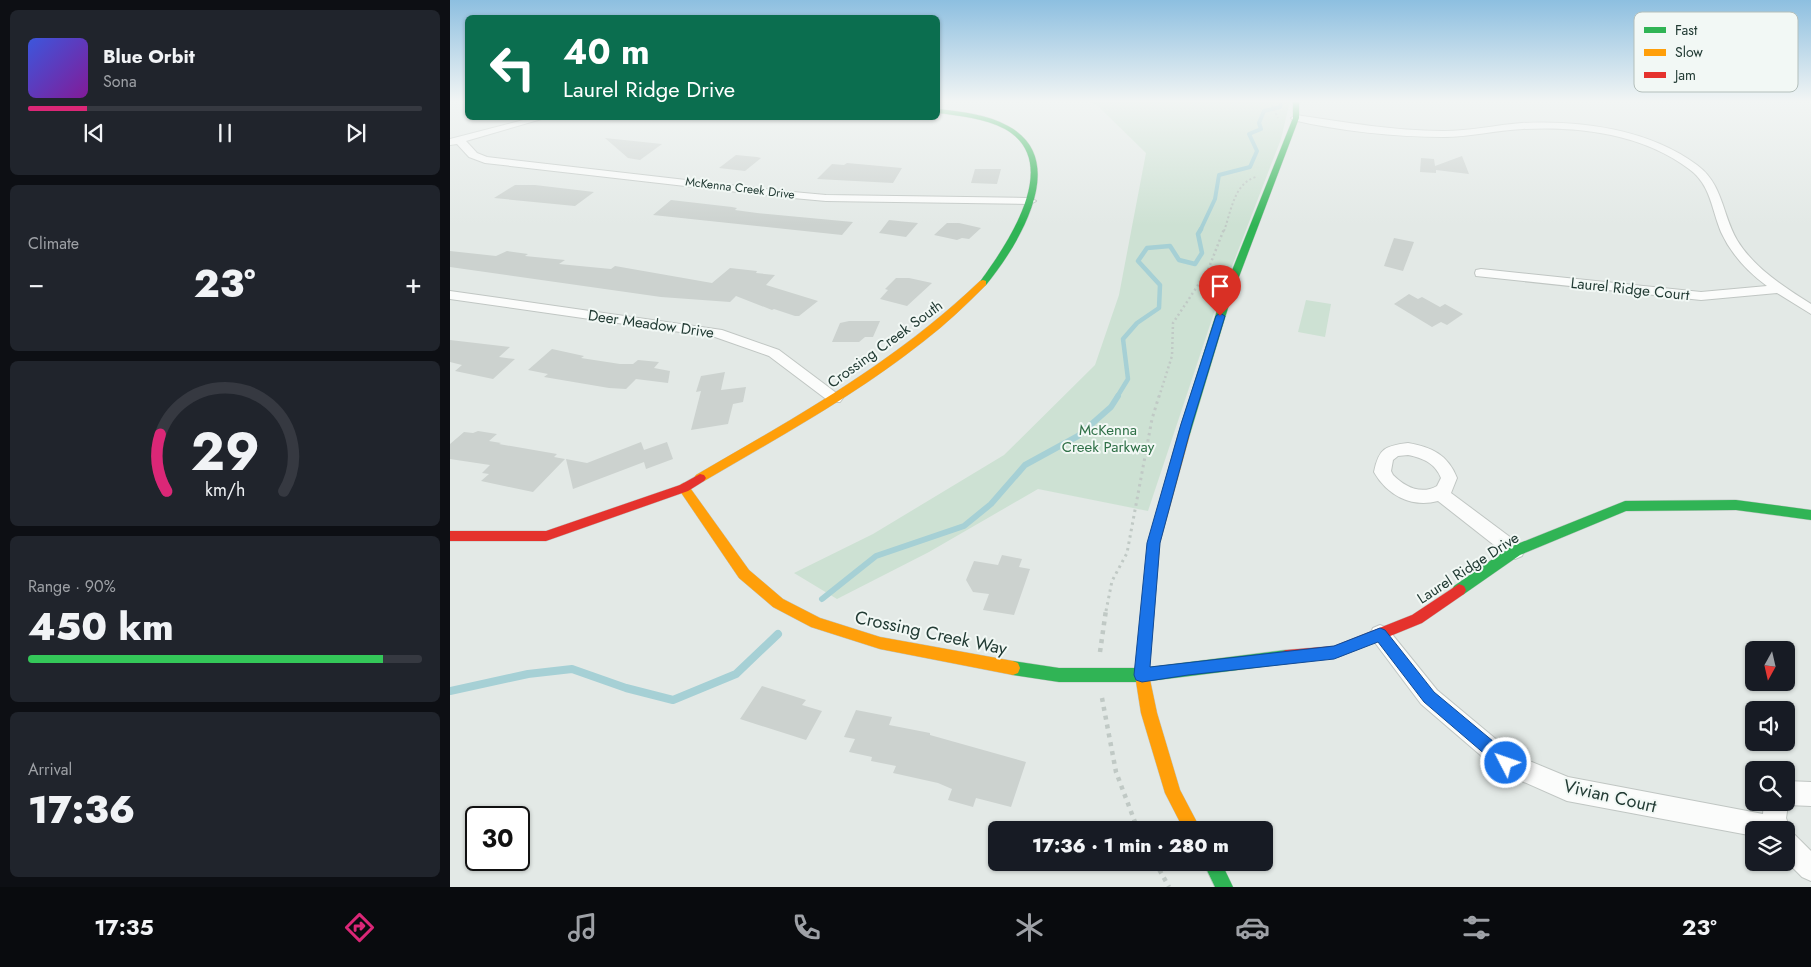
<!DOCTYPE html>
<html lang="en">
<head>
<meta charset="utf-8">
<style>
	body { margin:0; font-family:Jost,sans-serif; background:#20242c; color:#f1f3f6; height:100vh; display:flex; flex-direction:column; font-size:19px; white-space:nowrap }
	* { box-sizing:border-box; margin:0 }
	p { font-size:16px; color:#9ea1a6 }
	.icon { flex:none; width:28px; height:28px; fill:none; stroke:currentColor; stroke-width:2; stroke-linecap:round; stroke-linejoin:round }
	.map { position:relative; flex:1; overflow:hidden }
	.drawer { display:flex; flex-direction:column; gap:10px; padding:10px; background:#0d0f14; width:450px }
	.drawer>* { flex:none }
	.hud { position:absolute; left:15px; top:15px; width:475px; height:105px; border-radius:8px; box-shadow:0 1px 4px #0004; background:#0b6e4f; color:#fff; overflow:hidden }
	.needle { width:32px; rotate:188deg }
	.fabs { position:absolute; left:1295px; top:641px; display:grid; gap:10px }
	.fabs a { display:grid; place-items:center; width:50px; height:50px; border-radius:8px; background:#171b24; box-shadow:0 1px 4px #0004; font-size:25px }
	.speed { position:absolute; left:15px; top:806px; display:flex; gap:10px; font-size:25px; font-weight:700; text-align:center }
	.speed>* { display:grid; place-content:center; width:65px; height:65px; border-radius:50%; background:#171b24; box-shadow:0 1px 4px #0004; line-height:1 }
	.speed .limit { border:2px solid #111; border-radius:8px; background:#fff; color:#111 }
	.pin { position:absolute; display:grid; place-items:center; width:42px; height:42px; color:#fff; margin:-51px -21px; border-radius:50% 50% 50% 0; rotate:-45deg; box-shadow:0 0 5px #0007 }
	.pin .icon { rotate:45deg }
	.me { position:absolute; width:55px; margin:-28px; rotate:311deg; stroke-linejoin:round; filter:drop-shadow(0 0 4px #0008) }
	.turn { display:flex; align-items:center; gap:18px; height:105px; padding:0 15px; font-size:22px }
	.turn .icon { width:65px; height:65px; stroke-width:2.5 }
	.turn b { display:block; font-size:35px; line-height:42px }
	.big { font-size:38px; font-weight:800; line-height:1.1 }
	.drawer .tile { flex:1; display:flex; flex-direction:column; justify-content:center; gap:8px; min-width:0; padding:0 18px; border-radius:8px; background:#20242c }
	.drawer .dial { align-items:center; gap:0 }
	.dial svg { height:130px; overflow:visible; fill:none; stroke:#363941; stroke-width:7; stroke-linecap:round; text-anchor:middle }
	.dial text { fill:#f1f3f6; stroke:none }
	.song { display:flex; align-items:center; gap:15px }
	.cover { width:60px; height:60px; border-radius:8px; background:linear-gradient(135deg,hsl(230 70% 55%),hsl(290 70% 35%)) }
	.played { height:5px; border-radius:2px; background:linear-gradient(90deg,#db2777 15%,#363941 15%) }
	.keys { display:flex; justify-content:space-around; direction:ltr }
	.heat { display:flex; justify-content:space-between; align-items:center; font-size:28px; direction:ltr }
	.charge { height:8px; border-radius:4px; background:linear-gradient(90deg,#34c759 90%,#363941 0) }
	.trip { position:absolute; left:538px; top:821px; width:285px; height:50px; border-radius:8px; background:#171b24; box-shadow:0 1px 4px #0004; font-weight:800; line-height:50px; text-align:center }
	.dock { display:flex; height:80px; justify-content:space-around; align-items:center; background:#090b0e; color:#9ea1a6 }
	.dock .icon { width:35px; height:35px }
	.dock .current { color:#db2777 }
	.dock b { font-size:22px; color:#f1f3f6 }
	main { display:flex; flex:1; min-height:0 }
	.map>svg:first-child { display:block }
</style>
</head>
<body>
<main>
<section class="drawer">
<div class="tile">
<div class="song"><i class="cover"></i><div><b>Blue Orbit</b><p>Sona</p></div></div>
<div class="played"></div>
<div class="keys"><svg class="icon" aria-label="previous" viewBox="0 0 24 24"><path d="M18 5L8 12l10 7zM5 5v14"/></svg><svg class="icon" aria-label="pause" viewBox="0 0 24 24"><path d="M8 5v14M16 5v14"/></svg><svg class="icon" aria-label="next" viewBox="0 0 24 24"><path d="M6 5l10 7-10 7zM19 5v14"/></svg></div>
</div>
<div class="tile"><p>Climate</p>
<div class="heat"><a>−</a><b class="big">23°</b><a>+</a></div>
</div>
<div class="tile dial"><svg viewBox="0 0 100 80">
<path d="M14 69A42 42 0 1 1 86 69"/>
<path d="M14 69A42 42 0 0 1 10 34" stroke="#db2777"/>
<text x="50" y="56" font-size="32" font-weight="700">29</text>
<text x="50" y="72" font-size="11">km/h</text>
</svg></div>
<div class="tile"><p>Range · 90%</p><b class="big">450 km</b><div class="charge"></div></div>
<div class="tile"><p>Arrival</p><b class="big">17:36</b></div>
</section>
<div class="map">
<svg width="1361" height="887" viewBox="0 0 1361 887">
	<rect width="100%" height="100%" fill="#e3e9e6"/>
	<!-- green -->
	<g fill="#cde1d3">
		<path d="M639 101H840L831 139 764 313 698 511 588 489 479 552 387 599 344 573 423 534 554 455 645 365 669 295 696 153 648 106Z"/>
		<path d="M856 300 881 304 875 337 848 332Z"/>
	</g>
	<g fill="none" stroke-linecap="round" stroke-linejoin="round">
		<!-- stream-far3 -->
		<path stroke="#a6d0d5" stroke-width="4" d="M750 231 765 199 769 175 800 167 807 151 799 134 811 129 809 123 814 111 830 107 831 101"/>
		<!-- stream-far2 -->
		<path stroke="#a6d0d5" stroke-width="4.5" d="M667 397 678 379 673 339 687 323 709 308 710 285 688 261 697 248 720 246 729 260 745 264 752 253 748 234 751 229"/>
		<!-- stream-far1 -->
		<path stroke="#a6d0d5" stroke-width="6" d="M372 599 426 556 514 526 541 504 575 465 628 436 661 407 668 396"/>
		<!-- stream -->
		<path stroke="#a6d0d5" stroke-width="8" d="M0 691 78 674 122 669 176 688 223 700 286 674 328 634"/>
	</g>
	<!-- building -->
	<g fill="#ccd2cf">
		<path d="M155 138 212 144 190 160 178 158Z"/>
		<path d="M286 155 307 157 311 158 295 171 269 168Z"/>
		<path d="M1012 156 1019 174 986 170V173L970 172 971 158 984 159 985 166Z"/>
		<path d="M397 163 452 168 443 183 367 179 382 164 394 165Z"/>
		<path d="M525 169H551L547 184 521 183Z"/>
		<path d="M65 185H85L144 192 125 206 44 198Z"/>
		<path d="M221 200 282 207 287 208 285 210 307 213 403 222 392 235 203 215Z"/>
		<path d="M439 220 468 223 456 237 429 233Z"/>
		<path d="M497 223H509L531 228 519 239 512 238 507 240 484 235Z"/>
		<path d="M944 238 964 242 953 271 934 266Z"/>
		<path d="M0 251 46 256 57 251 78 254 75 256 115 260 109 264 161 269 165 266 262 283 280 268 307 271 306 273 325 275 316 285 368 301 349 316H345L324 309 322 310 286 296 280 302 211 297 0 267Z"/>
		<path d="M446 278H459L482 283 457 306 430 299 438 290 435 289Z"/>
		<path d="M959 294 968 299 972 297 990 307 995 304 1013 314 997 325 991 322 982 327 944 304Z"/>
		<path d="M399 321H430L423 337H415L409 342H382L390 323Z"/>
		<path d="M0 340 60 347 49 357 65 359 43 379 5 371 12 365 0 362Z"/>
		<path d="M102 349 134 356 131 358 170 364H183L188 360 209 362 204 368 220 371 218 383 186 379 176 389 159 388 94 377 98 374 78 370Z"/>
		<path d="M275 372 271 390 296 387 293 402 283 404 278 424 241 430 251 391 246 392 251 376Z"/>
		<path d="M28 431 47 434 39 441 51 443 49 444 107 454 104 457 115 459 83 492 31 481 39 474 32 473 40 465 0 459V444L14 432 23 433Z"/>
		<path d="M191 442 194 450 217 442 223 459 196 469 194 462 123 489 116 459 137 463Z"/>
		<path d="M552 555 572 559 569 567 580 569 564 615 533 610 539 594 523 592 516 580 524 561 548 565Z"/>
		<path d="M312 686 356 700 352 705 372 711 356 740 290 719Z"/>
		<path d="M406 710 442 717 439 725 480 733V735L576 762 561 807 526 798 523 807 498 800 502 789 488 783 443 773 446 766 421 761 422 757 399 752 405 739 394 737Z"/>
	</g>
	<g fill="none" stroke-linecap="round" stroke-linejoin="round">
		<!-- street casing -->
		<g stroke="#c0c6c3" stroke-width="2">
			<g id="street">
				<path d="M846 115C895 122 944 131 993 131 1020 131 1046 125 1072 123 1130 120 1199 129 1247 165 1273 184 1272 214 1287 240 1304 268 1334 287 1361 304V314L1327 293 1251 300 1026 276 1025 273 1026 270 1031 269 1251 292 1317 286C1298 272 1281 254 1271 232 1261 208 1261 185 1239 169 1193 134 1129 126 1073 129 1046 130 1020 137 993 137 946 137 889 131 843 120L841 118Z"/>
				<path d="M81 118H95L16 141 27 153 37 157 332 191 376 195 580 198 586 201 580 204 376 201 332 197 35 163 19 157 7 144 0 145V139Z"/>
				<path d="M0 291 272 330 329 350 393 398 390 402H380L319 356 265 337 0 299Z"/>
				<path d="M958 443C982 447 998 455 1007 478L1001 493 1072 546 1074 551 1072 556 1065 559 1058 556 988 501C961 508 937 495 924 472 929 448 935 446 958 443ZM958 455C973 458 985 463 991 478L987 486C971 495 955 487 943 475L941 471 943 460 948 456Z"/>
				<path d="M930 625 937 628 987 690 1065 755 1118 777 1313 814 1314 802H1336V781L1361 782V806L1338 805 1336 818 1340 829 1339 833 1345 835 1361 851V881L1352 877 1336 861V830H1304V836L1117 801 1049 771 971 704 923 640 920 634 923 628Z"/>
			</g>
		</g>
		<!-- fast casing -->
		<g stroke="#bfc6c3" stroke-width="1">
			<g id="fast">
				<path d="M843 101H849V118L781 298 740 434 738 437H730L728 434 771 298 843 118Z"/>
				<path d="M488 109C512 112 537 114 558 126 622 160 567 247 536 285L533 286 529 283C555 247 615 163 555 129 534 118 510 116 488 113Z"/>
				<path d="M1286 500 1361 510V520L1286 510 1176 511 1070 555 1014 594 1009 596 1004 594 1002 590 1004 586 1060 547 1175 501Z"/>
				<path d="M836 650 841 652 843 657 841 662 836 664 692 682H609L563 675 558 673 556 668 558 663 563 661 609 668H692Z"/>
				<path d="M753 862H771L783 887H765Z"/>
			</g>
		</g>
		<!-- slow casing -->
		<g stroke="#bfc6c3" stroke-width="1">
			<g id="slow">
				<path d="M533 280 536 281V285C516 305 496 324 474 341 406 395 329 437 254 481H246L244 478 246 475C348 416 444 363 530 281Z"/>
				<path d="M734 430 740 434 710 543 699 675 707 713 730 790 751 830H734L715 793 691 713 685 675 698 543 728 434Z"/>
				<path d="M234 483 238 485 299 570 333 599 370 618 430 637 563 661 568 663 570 668 568 673 563 675 430 649 361 627 323 607 289 578 230 491 228 488 230 485Z"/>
			</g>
		</g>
		<!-- jam casing -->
		<g stroke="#bfc6c3" stroke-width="1">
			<g id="jam">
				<path d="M250 474 254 475 256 478 254 481 238 491 96 541H0V531H96L230 485Z"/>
				<path d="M1009 584 1014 586 1016 590 1014 594 972 623 889 657 836 664 831 662 829 657 831 652 836 650 884 646 962 615Z"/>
			</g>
		</g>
		<!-- path-far3 -->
		<g stroke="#c0c9c5" stroke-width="2" stroke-dasharray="2 2.5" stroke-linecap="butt">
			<path d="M820 101 828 118"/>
			<path d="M774 231C781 212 784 183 806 177"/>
		</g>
		<!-- path-far2 -->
		<path stroke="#c0c9c5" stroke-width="2.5" stroke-dasharray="2 3" stroke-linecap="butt" d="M709 397 722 356 723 323 758 270 774 229"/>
		<!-- path-far1 -->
		<path stroke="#c0c9c5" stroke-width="3" stroke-dasharray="2.5 4" stroke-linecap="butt" d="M656 611 662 581 677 553 702 419 709 396"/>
		<!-- path -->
		<g stroke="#c0c9c5" stroke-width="4.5" stroke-dasharray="4 5" stroke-linecap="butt">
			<path d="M650 652 656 610"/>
			<path d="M652 698 666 772 688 830"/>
			<path d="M705 862 719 887"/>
		</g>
		<!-- street -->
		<use href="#street" fill="#fbfcfb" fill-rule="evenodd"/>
		<!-- fast -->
		<use href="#fast" fill="#30b455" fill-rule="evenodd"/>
		<!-- slow -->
		<use href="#slow" fill="#ff9f0a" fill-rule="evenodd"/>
		<!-- jam -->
		<use href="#jam" fill="#e5322d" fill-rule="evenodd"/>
	</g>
	<!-- sky -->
	<linearGradient id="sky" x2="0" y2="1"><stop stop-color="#8dbfe0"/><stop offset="0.45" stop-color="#f2f5f4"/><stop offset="1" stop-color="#f2f5f4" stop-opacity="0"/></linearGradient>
	<rect width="1361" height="225" fill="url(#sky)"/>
	<!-- route -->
	<path fill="#1a73e8" stroke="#114b97" d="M770 313 775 316 742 424 710 543 700 667 884 646 930 628 935 630 984 692 1062 757 1064 763 1062 768 1056 771 1051 768 974 702 928 642 884 659 738 675 692 682 686 680 684 675 697 543 731 424 766 316Z"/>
	<g text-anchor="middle" stroke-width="4" stroke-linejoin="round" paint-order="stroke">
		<!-- far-street labels -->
		<g font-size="12" fill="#223b34" stroke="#f2f8f5">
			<text transform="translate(290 188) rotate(7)" y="4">McKenna Creek Drive</text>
		</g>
		<!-- street labels -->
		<g font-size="15" fill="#223b34" stroke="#f2f8f5">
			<text transform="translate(1180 289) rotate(6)" y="5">Laurel Ridge Court</text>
			<text transform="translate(201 324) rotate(8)" y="5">Deer Meadow Drive</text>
			<text transform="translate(435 344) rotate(-36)" y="5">Crossing Creek South</text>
			<text transform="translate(1018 568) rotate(-33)" y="5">Laurel Ridge Drive</text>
		</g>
		<!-- park labels -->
		<g font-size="15" fill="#2f7047" stroke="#f2f8f5">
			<text x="658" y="435">McKenna<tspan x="658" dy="17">Creek Parkway</tspan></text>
		</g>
		<!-- near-street labels -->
		<g font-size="18" fill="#223b34" stroke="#f2f8f5">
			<text transform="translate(481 633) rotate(12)" y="6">Crossing Creek Way</text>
			<text transform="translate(1160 796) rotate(13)" y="6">Vivian Court</text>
		</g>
	</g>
	<!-- legend -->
	<rect x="1184" y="12" width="164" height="80" rx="8" fill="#f2f8f5" stroke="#b4bfbb" stroke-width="1"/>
	<rect x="1194" y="27" width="22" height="6" fill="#30b455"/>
	<rect x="1194" y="49" width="22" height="7" fill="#ff9f0a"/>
	<rect x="1194" y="72" width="22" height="6" fill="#e5322d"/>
	<g font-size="14" fill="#223b34">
		<text x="1225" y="35">Fast</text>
		<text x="1225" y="57">Slow</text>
		<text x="1225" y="80">Jam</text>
	</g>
</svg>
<div class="fabs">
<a><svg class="needle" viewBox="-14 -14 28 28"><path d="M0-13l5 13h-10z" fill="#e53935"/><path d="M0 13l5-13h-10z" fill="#9ea1a6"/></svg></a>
<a><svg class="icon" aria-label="sound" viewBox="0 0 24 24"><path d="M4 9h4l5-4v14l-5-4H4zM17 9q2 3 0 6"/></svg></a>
<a><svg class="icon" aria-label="search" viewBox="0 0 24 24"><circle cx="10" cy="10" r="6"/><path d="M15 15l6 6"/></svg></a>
<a><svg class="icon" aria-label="layers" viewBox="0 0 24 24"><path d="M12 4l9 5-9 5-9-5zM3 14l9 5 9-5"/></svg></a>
</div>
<div class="speed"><div class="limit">30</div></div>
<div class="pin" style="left:770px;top:316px;background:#d93025"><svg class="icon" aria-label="arrive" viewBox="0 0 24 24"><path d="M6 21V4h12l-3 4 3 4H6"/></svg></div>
<svg class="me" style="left:1056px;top:763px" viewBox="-20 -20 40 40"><circle r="17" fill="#1a73e8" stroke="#fff" stroke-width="3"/><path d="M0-11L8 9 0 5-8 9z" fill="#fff"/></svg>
<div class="trip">17:36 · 1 min · 280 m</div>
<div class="hud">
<div class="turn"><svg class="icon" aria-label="left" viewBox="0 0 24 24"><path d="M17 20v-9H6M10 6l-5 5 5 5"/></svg><div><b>40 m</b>Laurel Ridge Drive</div></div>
</div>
</div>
</main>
<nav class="dock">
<b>17:35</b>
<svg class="icon current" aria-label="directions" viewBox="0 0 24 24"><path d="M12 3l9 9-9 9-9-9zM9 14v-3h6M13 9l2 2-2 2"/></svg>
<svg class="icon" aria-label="music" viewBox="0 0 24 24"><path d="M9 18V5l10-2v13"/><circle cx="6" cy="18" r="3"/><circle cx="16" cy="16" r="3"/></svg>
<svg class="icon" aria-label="phone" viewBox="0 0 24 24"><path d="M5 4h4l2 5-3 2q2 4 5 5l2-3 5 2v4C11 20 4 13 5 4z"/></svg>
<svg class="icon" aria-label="climate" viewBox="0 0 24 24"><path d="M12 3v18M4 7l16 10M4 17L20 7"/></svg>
<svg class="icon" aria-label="car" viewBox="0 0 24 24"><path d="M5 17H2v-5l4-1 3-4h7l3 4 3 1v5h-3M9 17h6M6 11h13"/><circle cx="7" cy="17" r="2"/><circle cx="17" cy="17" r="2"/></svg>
<svg class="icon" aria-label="filters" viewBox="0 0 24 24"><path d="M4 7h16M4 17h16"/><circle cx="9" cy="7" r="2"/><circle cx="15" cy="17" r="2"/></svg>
<b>23°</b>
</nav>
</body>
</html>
